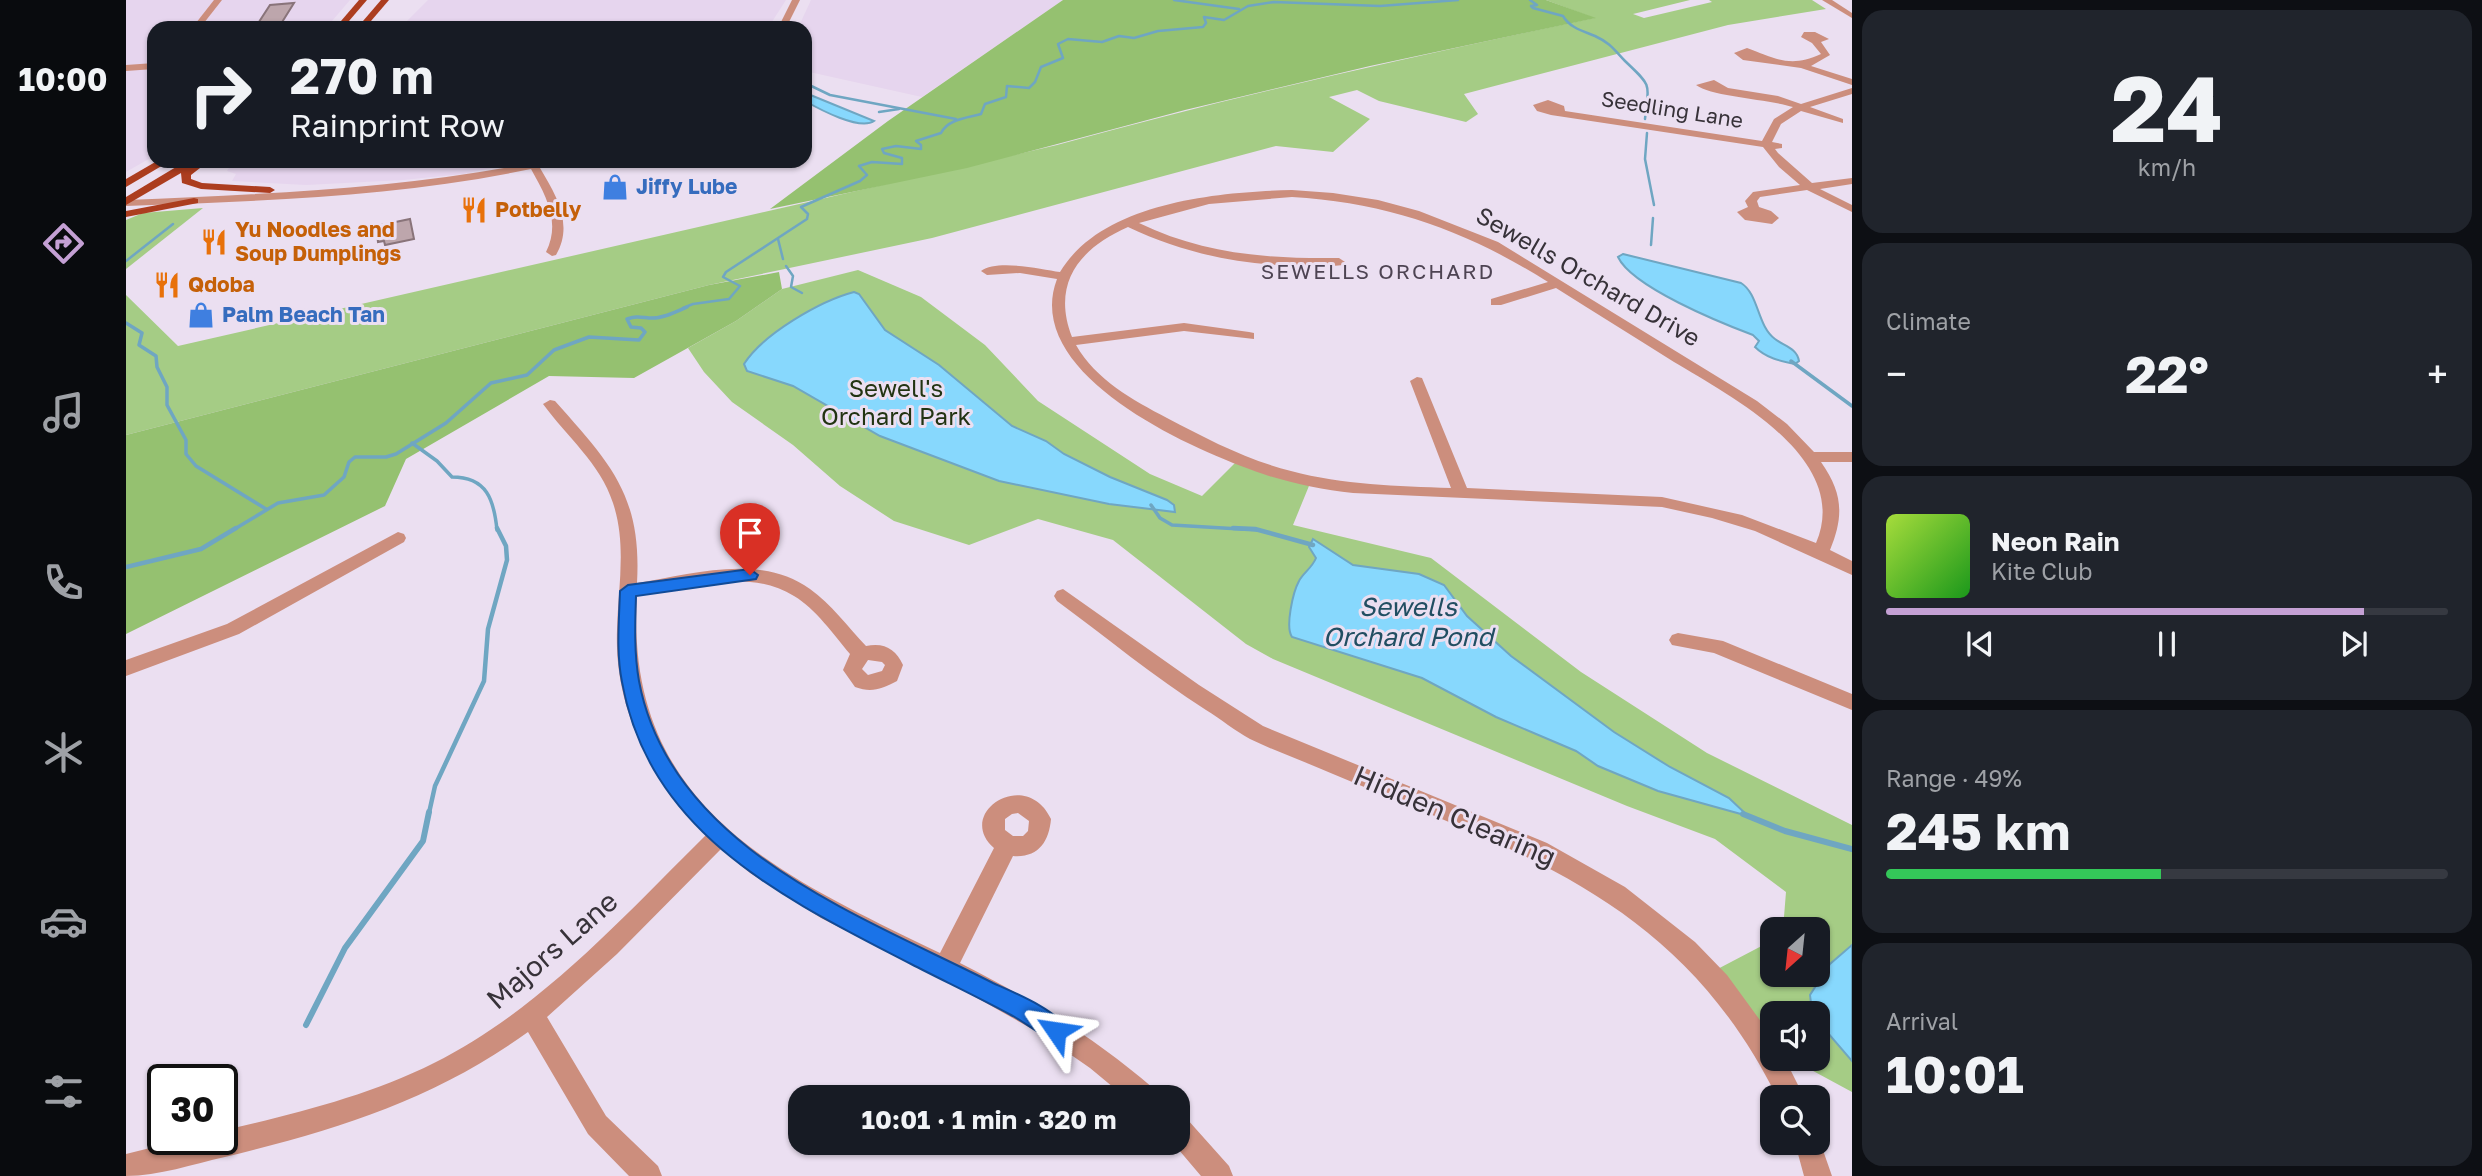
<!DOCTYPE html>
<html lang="en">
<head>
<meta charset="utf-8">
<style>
	body { margin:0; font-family:"Golos Text",sans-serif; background:#20242c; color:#f1f3f6; height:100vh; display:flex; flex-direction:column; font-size:26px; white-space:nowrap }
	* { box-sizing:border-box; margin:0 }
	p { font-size:23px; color:#9ea1a6 }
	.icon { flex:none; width:38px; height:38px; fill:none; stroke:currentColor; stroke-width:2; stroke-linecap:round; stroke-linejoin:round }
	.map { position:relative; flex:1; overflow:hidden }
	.sheet { display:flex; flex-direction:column; gap:10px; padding:10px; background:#0d0f14; width:630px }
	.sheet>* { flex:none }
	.banner { position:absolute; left:21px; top:21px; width:665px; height:147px; border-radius:21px; box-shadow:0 2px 5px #0004; background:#171b24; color:#f1f3f6; overflow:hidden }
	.needle { width:46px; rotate:207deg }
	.tools { position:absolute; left:1634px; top:917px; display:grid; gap:14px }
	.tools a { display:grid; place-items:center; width:70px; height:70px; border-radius:14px; background:#171b24; box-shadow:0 2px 5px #0004; font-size:35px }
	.speed { position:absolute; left:21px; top:1064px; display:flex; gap:14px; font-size:35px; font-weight:700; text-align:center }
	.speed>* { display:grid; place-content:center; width:91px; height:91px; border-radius:50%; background:#171b24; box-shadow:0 2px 5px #0004; line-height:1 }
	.speed .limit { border:4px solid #111; border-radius:10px; background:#fff; color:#111 }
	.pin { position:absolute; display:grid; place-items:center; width:60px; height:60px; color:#fff; margin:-72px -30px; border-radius:50% 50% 50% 0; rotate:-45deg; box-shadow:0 0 7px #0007 }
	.pin .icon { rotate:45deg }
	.me { position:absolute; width:77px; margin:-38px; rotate:302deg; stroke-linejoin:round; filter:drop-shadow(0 0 5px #0008) }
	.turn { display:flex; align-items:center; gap:24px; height:147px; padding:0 28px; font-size:32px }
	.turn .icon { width:91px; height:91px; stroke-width:2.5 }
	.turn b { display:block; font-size:49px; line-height:60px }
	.big { font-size:52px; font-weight:700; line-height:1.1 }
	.sheet .card { flex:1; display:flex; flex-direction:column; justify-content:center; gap:10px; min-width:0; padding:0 24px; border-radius:21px; background:#20242c }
	.sheet .dial { align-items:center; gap:0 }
	.dial b { font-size:91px; line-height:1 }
	.song { display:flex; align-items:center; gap:21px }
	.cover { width:84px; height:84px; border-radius:10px; background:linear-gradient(135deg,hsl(80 70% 55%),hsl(120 70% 35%)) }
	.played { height:7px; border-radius:4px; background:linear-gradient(90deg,#c4a0d4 85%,#363941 85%) }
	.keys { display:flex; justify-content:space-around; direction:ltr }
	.heat { display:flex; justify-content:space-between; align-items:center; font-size:38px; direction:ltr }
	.charge { height:10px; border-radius:5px; background:linear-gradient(90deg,#34c759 49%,#363941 0) }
	.trip { position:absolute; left:662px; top:1085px; width:402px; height:70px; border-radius:21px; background:#171b24; box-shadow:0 2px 5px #0004; font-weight:700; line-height:70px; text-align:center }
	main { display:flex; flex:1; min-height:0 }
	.tab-bar { display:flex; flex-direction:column; width:126px; justify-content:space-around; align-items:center; background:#090b0e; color:#9ea1a6 }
	.tab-bar .icon { width:49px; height:49px }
	.tab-bar .current { color:#c4a0d4 }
	.tab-bar b { font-size:32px; color:#f1f3f6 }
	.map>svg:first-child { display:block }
</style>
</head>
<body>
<main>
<nav class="tab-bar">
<b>10:00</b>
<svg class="icon current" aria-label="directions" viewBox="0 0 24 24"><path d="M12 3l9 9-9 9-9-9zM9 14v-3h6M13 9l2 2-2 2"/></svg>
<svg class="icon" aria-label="music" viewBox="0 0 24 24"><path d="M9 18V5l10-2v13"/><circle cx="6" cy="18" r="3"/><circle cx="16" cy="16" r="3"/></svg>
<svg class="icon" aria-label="phone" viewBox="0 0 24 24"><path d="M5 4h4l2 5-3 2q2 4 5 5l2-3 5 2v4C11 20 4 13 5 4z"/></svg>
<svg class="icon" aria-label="climate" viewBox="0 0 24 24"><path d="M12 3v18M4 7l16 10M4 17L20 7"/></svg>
<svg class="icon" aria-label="car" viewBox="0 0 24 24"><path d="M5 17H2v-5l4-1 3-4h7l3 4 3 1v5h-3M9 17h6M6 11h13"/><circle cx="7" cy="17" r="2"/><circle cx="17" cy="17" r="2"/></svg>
<svg class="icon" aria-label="filters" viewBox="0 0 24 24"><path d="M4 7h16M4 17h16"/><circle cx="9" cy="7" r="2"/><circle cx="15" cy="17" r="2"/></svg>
</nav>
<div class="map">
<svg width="1726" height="1176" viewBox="0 0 1726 1176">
	<rect width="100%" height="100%" fill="#ebdff1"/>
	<!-- built -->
	<g fill="#e6d5ee">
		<path d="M0 0H224L200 28H28V156L0 172Z"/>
		<path d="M302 0H660L642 28H274Z"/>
		<path d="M685 0H937L796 97 679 71V28H672Z"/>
		<path d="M107 161H399L337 174 277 180 180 185 106 181 110 174 101 171Z"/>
	</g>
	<!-- green -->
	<g fill="#a5cc85">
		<path d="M1420 0H1564L1507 14 1518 18 1586 2 1583 0H1686L1700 9 1602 25 1338 94 1352 114 1340 122 1253 101 1231 90 1203 97 1244 119 1207 152 1150 146 806 238 583 285 0 435V295L52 346 931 145C1109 96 1288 56 1468 18Z"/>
		<path d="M77 208 0 269V220L17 213Z"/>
		<path d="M732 270 795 297 859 345 912 401 1024 474 1076 496 1112 460 1185 481 1167 525 1305 558 1455 672 1581 753 1726 825V1092L1665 1059H1692V1013H1647V1049L1584 973 1647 940V975H1692V929H1657L1660 892 1589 839 1501 806 1147 659 1120 644 987 540 912 519 843 545 768 521 714 486 667 445 606 402 578 372 562 348 610 321 656 289Z"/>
	</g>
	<!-- forest -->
	<g fill="#95c170">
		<path d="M937 0H1420L1470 18 1244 66 1059 110 841 168 644 209 762 121Z"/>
		<path d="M653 272 656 289 610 321 508 378 423 376 280 459 259 506 0 634V435L583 285Z"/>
	</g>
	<!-- water -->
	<g fill="#87d8fd" stroke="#6fa6c2" stroke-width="2">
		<path d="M682 94 748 121C734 131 693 109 679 101V95Z"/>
		<path d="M1497 254 1615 283C1633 294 1631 326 1649 339 1658 346 1671 348 1673 361L1669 364C1654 361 1640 358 1629 347L1633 341 1627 335C1595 323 1506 287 1492 257Z"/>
		<path d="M728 292 733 294 759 330 813 365 886 426 920 441 938 454 984 477 1041 500 1048 505 1049 512 983 504 873 481 754 436 667 386 621 371 618 364C637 334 694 301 728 292Z"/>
		<path d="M1187 539 1227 565 1293 574 1318 585 1341 616 1385 656 1488 732 1544 767 1603 798 1622 816 1532 791 1472 766 1450 751 1370 717 1296 678 1166 637C1159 627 1167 592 1173 581 1177 573 1186 568 1190 558L1183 547Z"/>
		<path d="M1726 945V1061L1695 1025 1692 1013 1686 1011 1684 995 1704 964Z"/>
	</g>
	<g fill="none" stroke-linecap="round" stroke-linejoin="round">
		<!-- stream-far3 -->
		<g stroke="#6fa6c2" stroke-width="2.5">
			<path d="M1048 0 1113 9"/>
			<path d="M1404 0 1411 5 1405 6 1407 8 1437 16C1444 28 1457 31 1469 36 1486 44 1488 50 1499 61 1526 87 1523 81 1519 119"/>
			<path d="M679 83 704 95 830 119"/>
			<path d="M753 112 773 109"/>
			<path d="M1521 133 1519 159 1528 205"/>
			<path d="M652 239 657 259"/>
			<path d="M1525 245 1527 218"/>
			<path d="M0 261 47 224"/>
			<path d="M660 266 667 276 665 287 676 293"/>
			<path d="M557 308 567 304 603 299 614 286 597 277 600 272 681 219 682 214 675 207 734 181 741 175 733 166 746 162 776 164V158L758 153 756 149 770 146 795 149V145L790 141 815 133C822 119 841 118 855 114L859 104 880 97 881 86 903 88 909 82 915 67 937 58 932 44 942 39 976 42 993 36 1008 38 1032 31 1077 27 1080 23 1078 17 1098 20 1122 6 1148 2 1254 6 1332 0"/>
		</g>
		<!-- stream-far2 -->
		<g stroke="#6fa6c2" stroke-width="3.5">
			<path d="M0 323 16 333 13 345 30 356 31 367 41 387V405L60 440V454L70 466 140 509"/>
			<path d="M1665 361 1726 406"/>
			<path d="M286 443 311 461 326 477C361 477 368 500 371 530"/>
			<path d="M1025 505 1034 518 1046 525 1131 530"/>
			<path d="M107 530 152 503 198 495 218 477 223 462 229 457H260L270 454 320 423 365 383 401 375 428 350 463 337 513 340 519 332 515 328 505 327 501 319C511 316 513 317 523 318 536 319 550 312 561 307"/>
		</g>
		<!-- stream-far1 -->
		<g stroke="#6fa6c2" stroke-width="4.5">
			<path d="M1107 528 1129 529 1187 545"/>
			<path d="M0 567 75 549 110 528"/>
			<path d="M303 813 309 786 358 681 362 629 381 560 380 546 371 528"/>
		</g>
		<!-- stream -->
		<g stroke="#6fa6c2" stroke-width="6">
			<path d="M1617 814 1659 831 1726 849"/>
			<path d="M180 1025 219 948 297 841 303 812"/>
		</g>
	</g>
	<!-- building -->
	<g fill="#bda6ac" stroke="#89747a" stroke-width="2">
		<path d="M168 3 153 27 129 28 144 5Z"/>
		<path d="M284 219 288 239 259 245 258 241 252 242 250 226Z"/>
	</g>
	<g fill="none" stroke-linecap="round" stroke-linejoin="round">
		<!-- minor -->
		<g fill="#cc8e7d" fill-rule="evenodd">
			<path d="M88 0H96L74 28H66Z"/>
			<path d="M666 0H674L660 28H652Z"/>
			<path d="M1696 0H1706L1726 13V18Z"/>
			<path d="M1678 32H1689L1703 39 1695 42 1704 55 1685 66 1726 79V85L1675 68 1617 60 1608 53 1621 48C1650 59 1665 68 1695 54L1686 43 1675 37Z"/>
			<path d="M28 63V69L0 71V65Z"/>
			<path d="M1588 80 1602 88 1652 96 1675 104 1726 88V94L1684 107 1717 119V123L1675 111 1655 124 1646 142 1656 144V148L1649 149 1652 153 1686 183 1726 178V184L1694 189 1726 205V212L1681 190 1634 197 1631 201 1633 207 1645 211 1653 218 1646 224 1619 220 1611 212 1622 207 1619 201 1627 192 1674 185 1653 167 1637 147 1425 115 1411 111 1407 105 1422 100 1438 106 1439 111 1636 141 1648 119 1667 107C1642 99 1586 97 1570 85Z"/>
			<path d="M415 161H436L414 168C430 195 448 224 430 255L426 256 420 252C435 222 420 196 405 169 271 197 136 201 0 206V200C139 194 278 189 415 161Z"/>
			<path d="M1166 190 1207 193 1252 200 1293 211 1372 242 1631 401 1661 424 1688 452H1726V462H1695C1717 493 1718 516 1704 550L1726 561V575L1629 531 1586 518 1536 507 1227 493C1198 490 1170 484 1143 476 1072 453 894 376 931 279L894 273 861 275 855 271C871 259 914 269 934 272 976 202 1092 192 1166 190ZM1166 197C1263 203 1339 230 1422 282L1365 299V305H1375L1430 288C1469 313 1509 337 1548 362 1606 397 1726 459 1690 543L1616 515 1536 497 1341 488 1296 378 1291 377 1284 381 1325 488C1271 486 1217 485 1165 471 1121 460 1081 439 1041 418 1007 400 970 380 950 345L1058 331 1128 339V333L1123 332 1058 323 946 337C925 283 954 248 1002 227 1057 253 1113 265 1174 266 1188 266 1204 267 1217 265L1219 262 1213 258C1142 259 1077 254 1013 223L1083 204Z"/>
			<path d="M424 400 429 401C484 463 516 495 511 583 566 574 634 553 684 589 705 604 722 627 740 646 758 642 770 649 777 665L771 681C755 689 746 693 729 687L717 670 724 654C707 634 690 609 668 596 622 567 560 588 511 596 498 806 651 874 814 953L868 848C828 813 900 766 925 819 923 842 912 858 887 856L834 963C903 998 968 1037 1027 1088L1031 1097H999L964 1068 915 1034 837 990 695 918 624 873 595 849 491 954 421 1017 480 1116 532 1166 536 1176H503L462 1134 402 1032C308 1100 210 1130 99 1157 67 1164 33 1176 0 1176V1154L60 1139H96V1131C168 1114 242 1096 308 1063 414 1010 497 917 580 835 525 779 488 710 491 630 492 588 501 545 487 503 474 463 441 437 417 404ZM742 660 756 662 759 665 756 671 742 675 736 669ZM892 813 903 821 902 831 897 836H887L879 830V819L886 814Z"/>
			<path d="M272 532 278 534 280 538 278 542 113 634 0 676V660L101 624Z"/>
			<path d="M937 589 1073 685 1137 726 1421 843 1499 887 1569 942 1601 975 1647 1038V1059H1659L1678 1097H1651C1552 899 1397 854 1207 774 1180 762 1151 752 1124 739 1109 731 1095 719 1080 710 1028 677 980 637 931 601L928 596 931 591Z"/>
			<path d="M1552 633 1597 641 1726 694V710L1588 653 1546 645 1543 640 1546 635Z"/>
			<path d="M1052 1115 1061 1119 1103 1166 1107 1176H1075L1047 1143H1052Z"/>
			<path d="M1692 1136 1706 1176H1678L1669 1143H1692Z"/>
		</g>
		<!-- major -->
		<g fill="#ac3d1f" fill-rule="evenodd">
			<path d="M233 0H241L217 28H209Z"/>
			<path d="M255 0H263L239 28H231Z"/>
			<path d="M31 161H44L0 187V179Z"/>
			<path d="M60 161H83L65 175V179L76 183 144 187 149 190 144 193 75 189 56 183 55 173 0 205V197Z"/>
			<path d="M68 198 72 199V203L0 217V211Z"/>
		</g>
	</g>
	<!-- route -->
	<path fill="#1a73e8" stroke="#114b97" stroke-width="2" d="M624 569 632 575 630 579 510 596C509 625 508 653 513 681 544 848 734 915 867 983 887 992 934 1011 942 1031L938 1039 930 1042C914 1035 900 1023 885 1015 852 997 818 981 785 964 660 899 524 836 496 682 490 652 493 622 494 591L502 585Z"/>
	<!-- icons -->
	<defs>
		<g id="shop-bare" transform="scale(2.1)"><path d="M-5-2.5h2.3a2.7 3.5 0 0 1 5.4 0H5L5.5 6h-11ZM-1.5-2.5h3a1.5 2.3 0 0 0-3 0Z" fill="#3f7fe0" stroke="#ebdff1" stroke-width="2.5" paint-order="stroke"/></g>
		<g id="restaurant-bare" transform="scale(2.1)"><path d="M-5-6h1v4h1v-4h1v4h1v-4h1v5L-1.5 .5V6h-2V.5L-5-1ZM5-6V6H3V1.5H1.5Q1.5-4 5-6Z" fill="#e8710a" stroke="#ebdff1" stroke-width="2.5" paint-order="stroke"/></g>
	</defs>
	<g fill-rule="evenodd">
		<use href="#shop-bare" x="489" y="187"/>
		<use href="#restaurant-bare" x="348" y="210"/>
		<use href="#restaurant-bare" x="88" y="242"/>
		<use href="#restaurant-bare" x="41" y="285"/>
		<use href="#shop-bare" x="75" y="315"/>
	</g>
	<g text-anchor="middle" stroke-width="6" stroke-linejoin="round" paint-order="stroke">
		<!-- far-street labels -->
		<g font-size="21" fill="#373239" stroke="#ebdff1">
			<text transform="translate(1546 110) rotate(9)" y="7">Seedling Lane</text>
		</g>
		<!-- far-shop labels -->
		<g font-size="21" font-weight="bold" fill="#366cbe" stroke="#ebdff1" text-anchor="start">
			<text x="510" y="194">Jiffy Lube</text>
			<text x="96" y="322">Palm Beach Tan</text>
		</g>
		<!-- far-food labels -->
		<g font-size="21" font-weight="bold" fill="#c56008" stroke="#ebdff1" text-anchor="start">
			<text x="369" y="217">Potbelly</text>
			<text x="109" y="237">Yu Noodles and<tspan x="109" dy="24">Soup Dumplings</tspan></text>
			<text x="62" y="292">Qdoba</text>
		</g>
		<!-- far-neighbourhood labels -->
		<g font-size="21" letter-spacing="2" fill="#4e4453" stroke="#ebdff1">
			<text x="1252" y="279">SEWELLS ORCHARD</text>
		</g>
		<!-- street labels -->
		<g font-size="24" fill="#373239" stroke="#ebdff1">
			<text transform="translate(1462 277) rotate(30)" y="8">Sewells Orchard Drive</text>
		</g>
		<!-- park labels -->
		<g font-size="24" fill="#223412" stroke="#ebdff1">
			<text x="770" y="397">Sewell's<tspan x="770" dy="28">Orchard Park</tspan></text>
		</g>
		<!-- water labels -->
		<g font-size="26" font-style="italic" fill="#214e62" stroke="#ebdff1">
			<text x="1282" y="616">Sewells<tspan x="1282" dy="30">Orchard Pond</tspan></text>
		</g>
		<!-- near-street labels -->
		<g font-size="28" fill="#373239" stroke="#ebdff1">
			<text transform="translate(1329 816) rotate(23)" y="10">Hidden Clearing</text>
			<text transform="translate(426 950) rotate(-41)" y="10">Majors Lane</text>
		</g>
	</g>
</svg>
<div class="tools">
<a><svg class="needle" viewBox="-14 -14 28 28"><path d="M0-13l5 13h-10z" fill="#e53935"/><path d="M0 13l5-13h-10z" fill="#9ea1a6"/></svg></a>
<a><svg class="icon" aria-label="sound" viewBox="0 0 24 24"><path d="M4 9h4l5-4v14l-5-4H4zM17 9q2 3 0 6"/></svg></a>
<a><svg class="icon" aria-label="search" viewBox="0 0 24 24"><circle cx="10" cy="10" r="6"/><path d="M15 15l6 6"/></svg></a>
</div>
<div class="speed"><div class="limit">30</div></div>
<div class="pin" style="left:624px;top:575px;background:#d93025"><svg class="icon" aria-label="arrive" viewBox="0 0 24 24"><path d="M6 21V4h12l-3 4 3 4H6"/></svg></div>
<svg class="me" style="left:930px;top:1031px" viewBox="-20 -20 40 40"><path d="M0-17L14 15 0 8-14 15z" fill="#1a73e8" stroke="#fff" stroke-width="4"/></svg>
<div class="trip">10:01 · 1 min · 320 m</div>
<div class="banner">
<div class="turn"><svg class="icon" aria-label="right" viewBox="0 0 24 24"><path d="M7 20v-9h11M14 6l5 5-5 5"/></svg><div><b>270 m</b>Rainprint Row</div></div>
</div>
</div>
<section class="sheet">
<div class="card dial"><b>24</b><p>km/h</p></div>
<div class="card"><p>Climate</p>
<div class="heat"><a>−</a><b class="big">22°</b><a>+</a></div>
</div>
<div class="card">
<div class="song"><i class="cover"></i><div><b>Neon Rain</b><p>Kite Club</p></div></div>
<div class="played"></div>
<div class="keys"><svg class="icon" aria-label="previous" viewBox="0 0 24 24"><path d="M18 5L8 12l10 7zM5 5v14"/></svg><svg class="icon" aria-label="pause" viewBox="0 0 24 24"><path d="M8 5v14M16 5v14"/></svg><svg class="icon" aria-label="next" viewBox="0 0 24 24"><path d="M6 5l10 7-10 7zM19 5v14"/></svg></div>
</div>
<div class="card"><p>Range · 49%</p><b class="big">245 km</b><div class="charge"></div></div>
<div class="card"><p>Arrival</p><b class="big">10:01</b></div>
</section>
</main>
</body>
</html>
